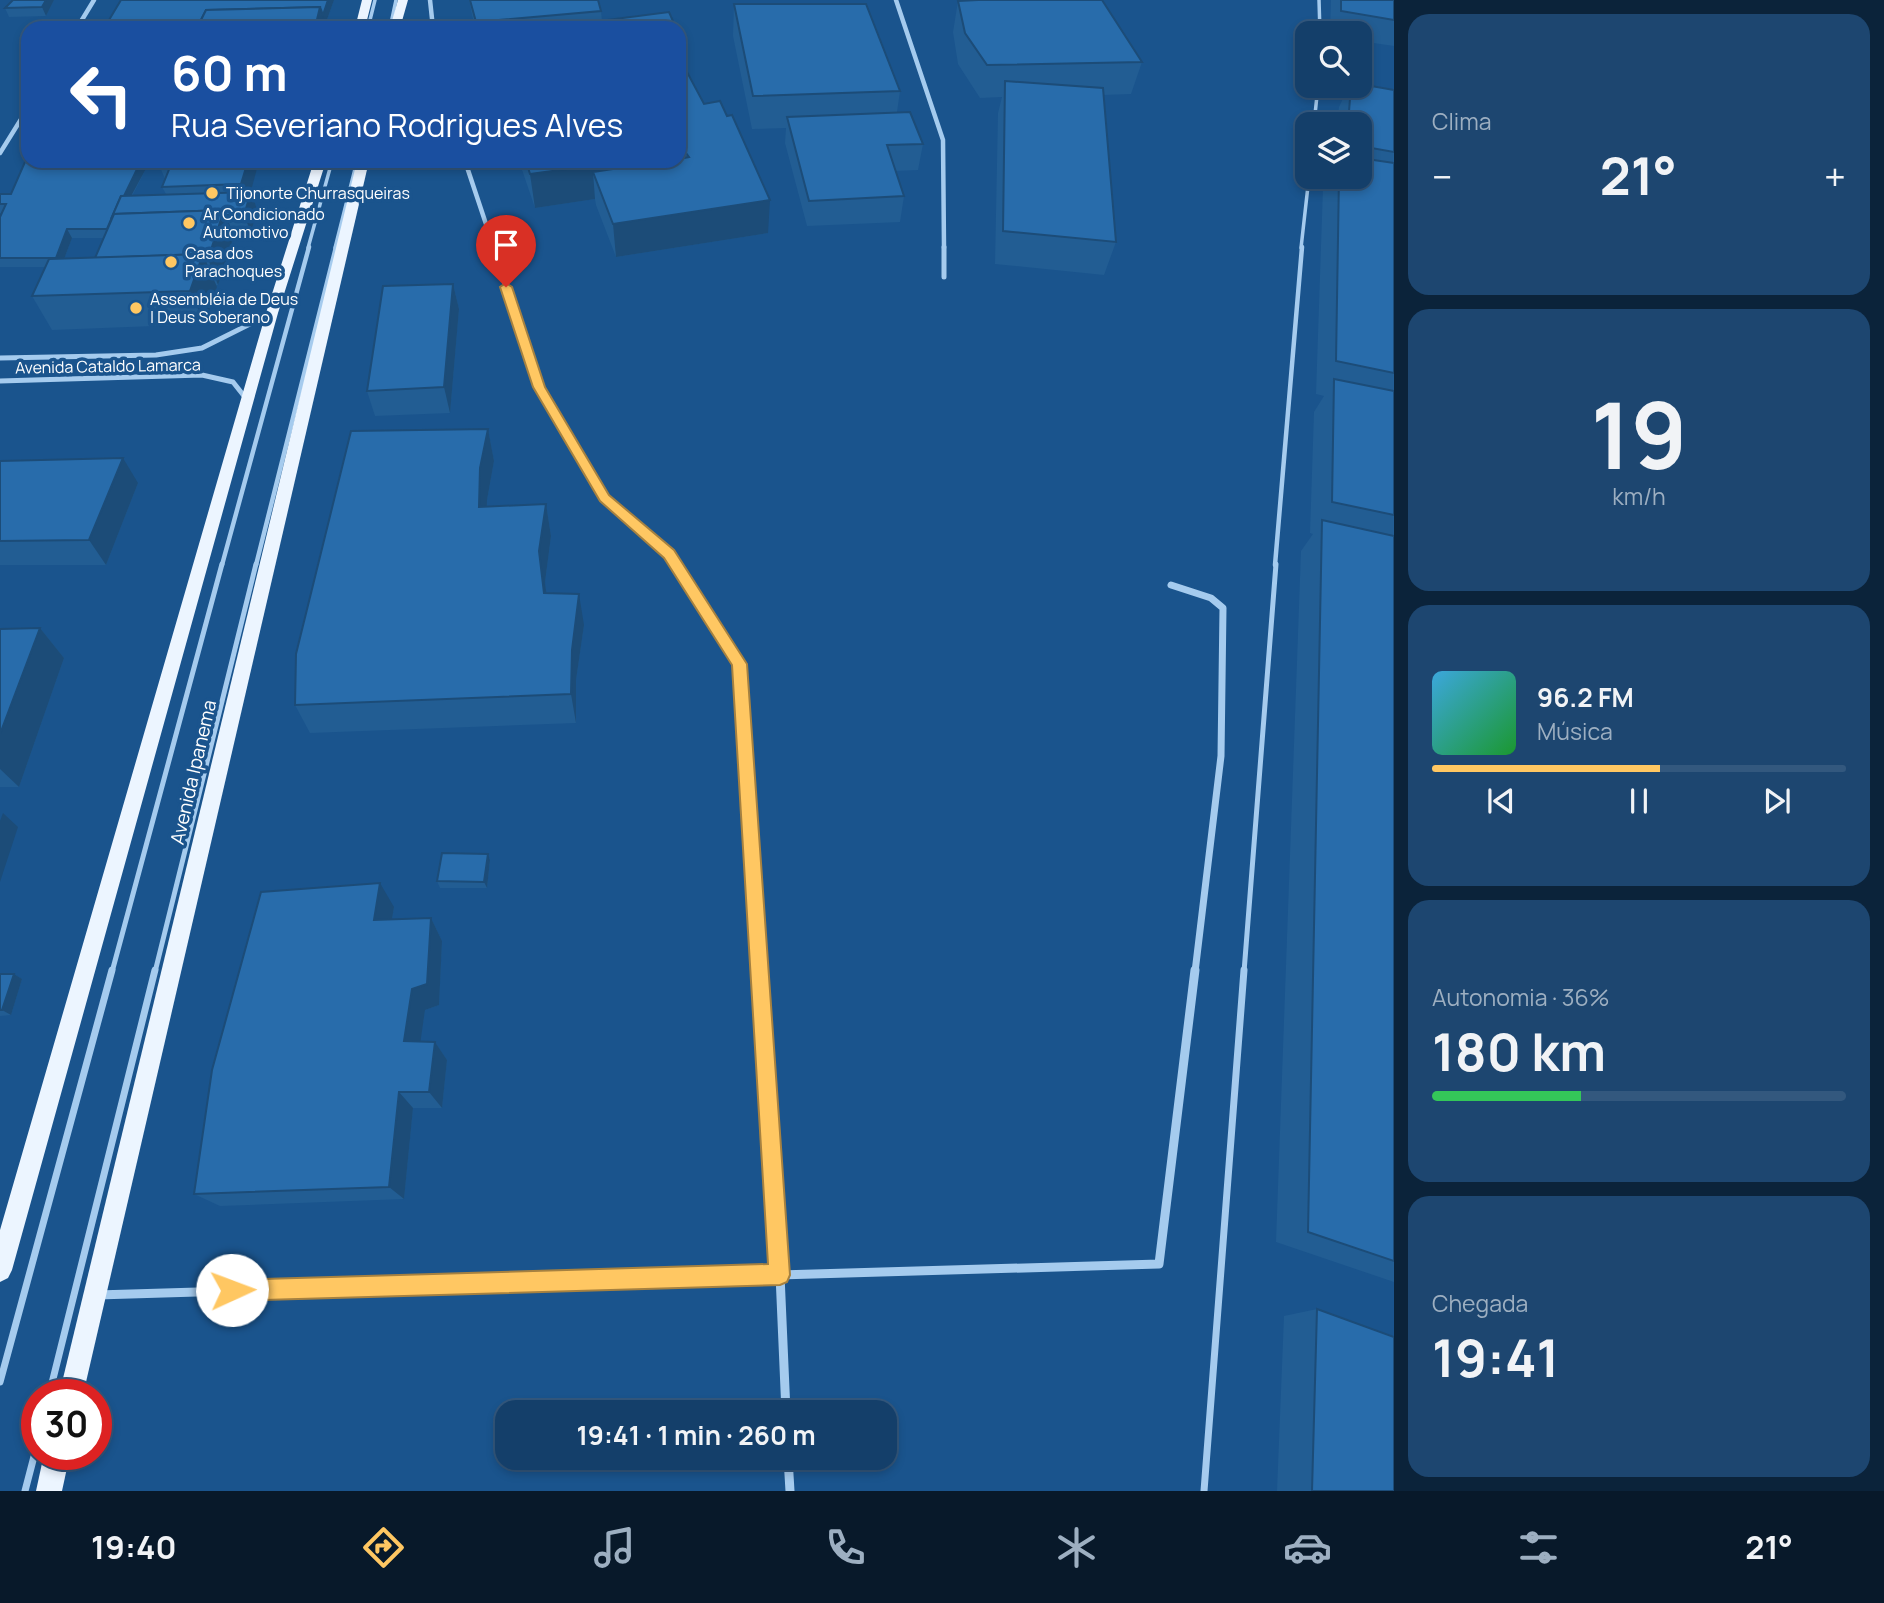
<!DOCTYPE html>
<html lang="pt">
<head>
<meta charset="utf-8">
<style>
	body { margin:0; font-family:Manrope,sans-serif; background:#1d4670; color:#f1f3f6; height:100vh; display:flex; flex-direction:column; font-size:26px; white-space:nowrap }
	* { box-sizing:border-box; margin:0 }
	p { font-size:23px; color:#9dafc1 }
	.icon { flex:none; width:38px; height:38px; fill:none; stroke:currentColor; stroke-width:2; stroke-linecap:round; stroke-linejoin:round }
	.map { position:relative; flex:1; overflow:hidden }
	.details { display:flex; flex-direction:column; gap:14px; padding:14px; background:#0b233a; width:490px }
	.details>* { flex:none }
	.banner { position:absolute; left:21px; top:21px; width:665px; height:147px; border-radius:21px; box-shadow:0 4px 10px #0003,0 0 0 2px #33587e; background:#1a4fa0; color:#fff; overflow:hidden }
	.tools { position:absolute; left:1295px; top:21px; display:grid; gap:14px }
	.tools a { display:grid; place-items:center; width:77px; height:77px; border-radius:14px; background:#143f6a; box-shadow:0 4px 10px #0003,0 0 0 2px #33587e; font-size:35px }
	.speed { position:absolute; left:21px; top:1379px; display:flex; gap:14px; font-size:35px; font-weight:700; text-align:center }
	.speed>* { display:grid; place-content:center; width:91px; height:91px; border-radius:50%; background:#143f6a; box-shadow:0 4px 10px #0003,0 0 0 2px #33587e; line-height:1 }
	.speed .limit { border:10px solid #d22; background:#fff; color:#111 }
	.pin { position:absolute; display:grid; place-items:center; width:60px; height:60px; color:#fff; margin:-72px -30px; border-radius:50% 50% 50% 0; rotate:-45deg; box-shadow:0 0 7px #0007 }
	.pin .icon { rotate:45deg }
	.me { position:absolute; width:77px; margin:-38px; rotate:88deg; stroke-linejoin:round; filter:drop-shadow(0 0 5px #0008) }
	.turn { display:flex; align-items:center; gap:24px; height:147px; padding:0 35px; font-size:32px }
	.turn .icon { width:91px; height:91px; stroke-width:2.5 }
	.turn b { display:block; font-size:49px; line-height:60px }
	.big { font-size:52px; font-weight:700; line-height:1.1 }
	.details .tile { flex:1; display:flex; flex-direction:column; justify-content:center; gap:10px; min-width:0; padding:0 24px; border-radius:21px; background:#1d4670 }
	.details .dial { align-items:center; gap:0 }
	.dial b { font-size:91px; line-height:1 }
	.song { display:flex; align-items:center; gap:21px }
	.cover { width:84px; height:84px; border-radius:10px; background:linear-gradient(135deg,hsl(200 70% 55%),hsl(130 70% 35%)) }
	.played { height:7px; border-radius:4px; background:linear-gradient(90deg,#ffc762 55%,#33587e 55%) }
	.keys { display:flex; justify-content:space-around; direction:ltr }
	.heat { display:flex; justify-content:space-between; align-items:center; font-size:38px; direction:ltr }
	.charge { height:10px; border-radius:5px; background:linear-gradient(90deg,#34c759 36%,#33587e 0) }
	.trip { position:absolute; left:495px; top:1400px; width:402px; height:70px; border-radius:21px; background:#143f6a; box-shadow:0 4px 10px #0003,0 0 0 2px #33587e; font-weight:700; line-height:70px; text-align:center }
	.tabs { display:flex; height:112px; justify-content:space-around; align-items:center; background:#08192a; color:#9dafc1 }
	.tabs .icon { width:49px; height:49px }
	.tabs .on { color:#ffc762 }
	.tabs b { font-size:32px; color:#f1f3f6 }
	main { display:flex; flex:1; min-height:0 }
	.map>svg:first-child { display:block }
</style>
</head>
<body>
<main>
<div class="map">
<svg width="1394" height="1491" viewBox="0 0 1394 1491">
	<rect width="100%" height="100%" fill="#1a548d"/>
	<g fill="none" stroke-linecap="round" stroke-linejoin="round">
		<!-- service-far3 -->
		<g stroke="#a5cbee" stroke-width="3.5">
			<path d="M1319 0 1320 33"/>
			<path d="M368 28 375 0"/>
			<path d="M390 28 396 0"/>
			<path d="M1314 124 1318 86"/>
			<path d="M308 248 332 161"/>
			<path d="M335 248 357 161"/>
			<path d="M1301 248 1309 177"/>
		</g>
		<!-- service-far2 -->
		<g stroke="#a5cbee" stroke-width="4.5">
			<path d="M222 565 309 247"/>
			<path d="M256 565 336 247"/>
			<path d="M1275 565 1302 247"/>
		</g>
		<!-- service-far1 -->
		<g stroke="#a5cbee" stroke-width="5">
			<path d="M112 972 222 564"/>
			<path d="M155 972 256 564"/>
			<path d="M1244 972 1276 564"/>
		</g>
		<!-- service -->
		<g stroke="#a5cbee" stroke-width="7">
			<path d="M0 1382 112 970"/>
			<path d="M49 1395 155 970"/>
			<path d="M25 1491 37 1445"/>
			<path d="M1204 1491 1244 970"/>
		</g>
		<!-- minor-far3 -->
		<g stroke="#a5cbee" stroke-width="4.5">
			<path d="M430 0 433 28"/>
			<path d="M896 0 943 140 944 248"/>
			<path d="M77 28 94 0"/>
			<path d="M0 153 28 108"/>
			<path d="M465 161 494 248"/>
		</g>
		<!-- minor-far2 -->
		<g stroke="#a5cbee" stroke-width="5">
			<path d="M493 247 539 387 605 498 669 554 676 565"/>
			<path d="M944 247V277"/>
			<path d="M0 358 156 355 202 348 272 313"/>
			<path d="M0 381 202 375 233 382 248 401"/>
		</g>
		<!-- minor-far1 -->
		<g stroke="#a5cbee" stroke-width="7">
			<path d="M675 564 739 664 760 972"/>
			<path d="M1171 585 1211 598 1223 608 1221 756 1195 972"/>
		</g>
		<!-- minor -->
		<g stroke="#a5cbee" stroke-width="9">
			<path d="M760 970 780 1275 786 1412"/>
			<path d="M97 1295 1159 1264 1195 970"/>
			<path d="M788 1458 790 1491"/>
		</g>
		<!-- primary -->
		<g fill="#ecf5ff" fill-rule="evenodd">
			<path d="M362 0H372L365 28H355Z"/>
			<path d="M398 0H408L400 28H390Z"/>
			<path d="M314 161H326L278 313 12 1270 8 1278 0 1282V1230L266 313Z"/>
			<path d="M357 161H369L83 1395H59Z"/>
			<path d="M44 1454H70L62 1491H36Z"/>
		</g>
	</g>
	<!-- wall -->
	<g fill="#225d93" fill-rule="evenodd">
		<path d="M54 0 46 16 9 17 5 8Z"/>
		<path d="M121 0H334L324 28H112L109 20Z"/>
		<path d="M469 0H598L601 11 602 21 676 28H475Z"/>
		<path d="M1331 0H1394V46L1360 41V33H1330Z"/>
		<path d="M958 1 1142 62 1131 94 1103 95 1116 242 1104 275 995 264 998 113 1002 97 980 98 958 64 953 32Z"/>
		<path d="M734 4 900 91 897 112 923 144 918 170 895 171 904 196 900 222 807 226 785 143 786 128 752 129 733 36Z"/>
		<path d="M685 69 768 233 616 257 596 205 595 199 535 208 519 161H679Z"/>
		<path d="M1349 86H1360L1394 90V1282L1276 1242 1301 551 1313 534 1310 533 1314 412 1324 396 1316 394 1323 187 1328 177H1360V124H1337L1339 107Z"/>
		<path d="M162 161H259L250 192 257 209 251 233H233L234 236 218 285H216L217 287 205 324 52 330 32 296 46 267H0V216L2 213H0V194H11L148 165 132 196 166 194 162 187 165 179 160 167ZM72 238H103L95 258 64 259Z"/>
		<path d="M453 284 459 309 450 413 375 416 367 391Z"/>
		<path d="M488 429 494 461 487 500V507L546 504 551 536 545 582 546 593 584 625 576 680V723L310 733 295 705Z"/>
		<path d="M0 461 138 483 106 565H0Z"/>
		<path d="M40 628 64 658 19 787H0V629Z"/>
		<path d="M488 854 490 860 487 888H440L437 881Z"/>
		<path d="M394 907 392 919 431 918 442 941 439 1005 425 1010 420 1041 435 1042 447 1060 442 1108H413L404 1199 220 1206 194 1194Z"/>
		<path d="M0 974H14L22 979 11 1015 0 1016Z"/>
		<path d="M1317 1309 1394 1491H1277L1284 1316Z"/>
	</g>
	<!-- shaded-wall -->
	<g fill="#1c4c78">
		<path d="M46 0H54L46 16 42 7Z"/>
		<path d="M328 0H334L324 28H315L320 7Z"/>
		<path d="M685 48V80L679 81V49Z"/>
		<path d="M686 153V186L593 172 595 199 535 208 530 174 627 161H679V154Z"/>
		<path d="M141 161H146L148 165 130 198 115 219 126 189Z"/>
		<path d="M248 161H259L248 202 241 184Z"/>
		<path d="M251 192 257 209 251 233 244 215Z"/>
		<path d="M770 200 768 233 616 257 613 224Z"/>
		<path d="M224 210 234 236 218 285 208 259Z"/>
		<path d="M67 229 72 238 61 267 56 258Z"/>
		<path d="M203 254 217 287 205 324 190 291Z"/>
		<path d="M453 284 459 309 450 413 444 387Z"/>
		<path d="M488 429 494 461 487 500 486 539 479 507 480 468Z"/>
		<path d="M123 458 138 483 106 565 89 540Z"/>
		<path d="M546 504 551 536 545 582 550 623 544 593 539 551Z"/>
		<path d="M579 594 584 625 576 680V723L571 694 572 650Z"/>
		<path d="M40 628 64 658 19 787 0 769V734Z"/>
		<path d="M3 813 18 827 0 882V821Z"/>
		<path d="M488 854 490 860 487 888 484 882Z"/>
		<path d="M380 883 394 907 388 943 374 920Z"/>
		<path d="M431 918 442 941 439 1005 425 1010 418 1059 404 1041 412 989Z"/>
		<path d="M14 974 22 979 11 1015 2 1010Z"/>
		<path d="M435 1042 447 1060 442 1108 429 1092Z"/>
		<path d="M399 1092 413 1108 404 1199 389 1187Z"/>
	</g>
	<!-- building -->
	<g fill="#286cab" stroke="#1c4c78" stroke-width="2">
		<path d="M13 0H46L42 7 5 8Z"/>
		<path d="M121 0H328L323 15 320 7 206 10 200 22 202 28H115L120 20H109Z"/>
		<path d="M470 0H598L601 11 476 22Z"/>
		<path d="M978 0H1102L1142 62 987 65 965 33 958 1Z"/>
		<path d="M1341 0H1394V20L1341 11Z"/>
		<path d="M734 4H866L900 91 753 96Z"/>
		<path d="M320 7 315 28H209L210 25 200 22 206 10Z"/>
		<path d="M669 12 676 28H545Z"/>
		<path d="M369 21H383L381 28H367Z"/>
		<path d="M679 34 685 48 679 49Z"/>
		<path d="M679 57 704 104 720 101 727 116 732 115 770 200 613 224 593 172 666 161H679V159L689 157 686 153 679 154Z"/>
		<path d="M1005 81 1103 88 1116 242 1003 231Z"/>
		<path d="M1360 84 1394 90V152L1360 146V124H1348L1351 86H1360Z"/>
		<path d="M910 112 923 144 887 145 904 196 809 201 787 117Z"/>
		<path d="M28 155V161H141L124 196H121L107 229H67L56 258H0V217L6 204H0V194H11Z"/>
		<path d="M1360 158 1394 163V373L1336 361 1339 177H1360Z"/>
		<path d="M162 161H248L241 184 162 187 170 167H160Z"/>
		<path d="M526 161H627L530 174Z"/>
		<path d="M251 192 244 215H226L224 210 114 214 111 219 121 196Z"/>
		<path d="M224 210 208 259H205L203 254 95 258 114 214Z"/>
		<path d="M203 254 190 291 32 296 49 259Z"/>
		<path d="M453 284 444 387 367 391 383 286Z"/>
		<path d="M1334 379 1394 391V515L1332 502Z"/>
		<path d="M488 429 480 468 479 507 546 504 539 551 544 593 579 594 572 650 571 694 295 705 296 654 351 431Z"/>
		<path d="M123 458 89 540 0 541V461Z"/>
		<path d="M1322 520 1394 536V1261L1308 1232Z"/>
		<path d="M40 628 0 734V629Z"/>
		<path d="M442 853 488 854 484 882 437 881Z"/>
		<path d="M380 883 374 920 431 918 427 984 412 989 404 1041 435 1042 429 1092H399L389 1187 194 1194 212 1070 261 892Z"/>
		<path d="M0 974H14L2 1010H0Z"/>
		<path d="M1317 1309 1394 1337V1491H1312Z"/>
	</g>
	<!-- route -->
	<path fill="#ffc762" stroke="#a68140" stroke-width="2" d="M506 283 512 287 545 387 609 495 674 550 747 664 790 1275 787 1282 780 1285 232 1301 224 1298 221 1290 224 1283 232 1280 768 1264 732 665 664 558 600 501 533 387 500 287Z"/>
	<!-- markers -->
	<g fill="#ffc762" stroke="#1a548d" stroke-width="2.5">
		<circle cx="212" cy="193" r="7"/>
		<circle cx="189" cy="223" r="7"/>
		<circle cx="171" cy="262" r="7"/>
		<circle cx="136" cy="308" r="7"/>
	</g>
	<g text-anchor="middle" stroke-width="7" stroke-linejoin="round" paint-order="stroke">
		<!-- far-poi labels -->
		<g font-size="16" fill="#fff" stroke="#1a548d" text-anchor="start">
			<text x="226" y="199">Tijonorte Churrasqueiras</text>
			<text x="203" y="220">Ar Condicionado<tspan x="203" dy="18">Automotivo</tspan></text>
			<text x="185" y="259">Casa dos<tspan x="185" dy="18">Parachoques</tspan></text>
			<text x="150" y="305">Assembléia de Deus<tspan x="150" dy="18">| Deus Soberano</tspan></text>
		</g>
		<!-- far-street labels -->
		<g font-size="16" fill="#fff" stroke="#1a548d">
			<text transform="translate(108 366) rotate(-1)" y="6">Avenida Cataldo Lamarca</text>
		</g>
		<!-- street labels -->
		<g font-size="19" fill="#fff" stroke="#1a548d">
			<text transform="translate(193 772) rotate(-77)" y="7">Avenida Ipanema</text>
		</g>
	</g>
</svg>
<div class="tools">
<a><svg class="icon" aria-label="search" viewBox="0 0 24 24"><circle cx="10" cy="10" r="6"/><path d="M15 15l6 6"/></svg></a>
<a><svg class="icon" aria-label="layers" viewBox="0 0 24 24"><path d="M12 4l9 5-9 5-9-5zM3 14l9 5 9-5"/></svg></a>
</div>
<div class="speed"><div class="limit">30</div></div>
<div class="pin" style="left:506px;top:287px;background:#d93025"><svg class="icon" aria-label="arrive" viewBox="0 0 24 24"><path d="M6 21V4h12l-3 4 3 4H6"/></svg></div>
<svg class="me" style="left:232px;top:1290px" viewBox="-20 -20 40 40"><circle r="19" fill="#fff"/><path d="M0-13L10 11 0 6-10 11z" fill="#ffc762"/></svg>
<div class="trip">19:41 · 1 min · 260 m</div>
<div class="banner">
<div class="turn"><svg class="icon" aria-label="left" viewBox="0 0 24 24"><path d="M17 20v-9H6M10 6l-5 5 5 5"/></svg><div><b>60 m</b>Rua Severiano Rodrigues Alves</div></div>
</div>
</div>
<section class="details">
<div class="tile"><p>Clima</p>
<div class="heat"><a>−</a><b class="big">21°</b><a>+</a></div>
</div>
<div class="tile dial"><b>19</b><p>km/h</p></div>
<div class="tile">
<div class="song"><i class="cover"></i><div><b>96.2 FM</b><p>Música</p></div></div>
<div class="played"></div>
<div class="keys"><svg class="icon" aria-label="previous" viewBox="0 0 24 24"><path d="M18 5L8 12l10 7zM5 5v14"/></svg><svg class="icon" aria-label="pause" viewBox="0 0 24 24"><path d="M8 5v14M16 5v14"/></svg><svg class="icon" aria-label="next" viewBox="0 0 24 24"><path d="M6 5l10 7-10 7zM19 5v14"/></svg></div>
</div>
<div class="tile"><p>Autonomia · 36%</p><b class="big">180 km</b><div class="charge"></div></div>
<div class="tile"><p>Chegada</p><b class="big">19:41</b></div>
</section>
</main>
<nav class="tabs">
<b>19:40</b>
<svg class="icon on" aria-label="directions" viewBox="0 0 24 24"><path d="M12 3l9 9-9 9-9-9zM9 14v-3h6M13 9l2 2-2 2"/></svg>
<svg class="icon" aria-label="music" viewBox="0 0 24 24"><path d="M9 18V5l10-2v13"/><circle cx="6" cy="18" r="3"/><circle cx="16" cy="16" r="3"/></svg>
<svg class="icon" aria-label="phone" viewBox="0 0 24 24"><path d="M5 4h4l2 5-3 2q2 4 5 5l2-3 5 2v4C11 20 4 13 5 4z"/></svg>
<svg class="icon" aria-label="climate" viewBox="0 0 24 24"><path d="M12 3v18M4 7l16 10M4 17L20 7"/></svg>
<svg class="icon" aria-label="car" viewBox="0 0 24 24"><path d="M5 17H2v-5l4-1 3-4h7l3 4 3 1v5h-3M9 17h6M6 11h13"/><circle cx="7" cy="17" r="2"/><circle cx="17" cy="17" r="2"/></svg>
<svg class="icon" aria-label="filters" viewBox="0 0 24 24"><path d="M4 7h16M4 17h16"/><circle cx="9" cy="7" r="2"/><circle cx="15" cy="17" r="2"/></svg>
<b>21°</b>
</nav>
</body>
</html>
